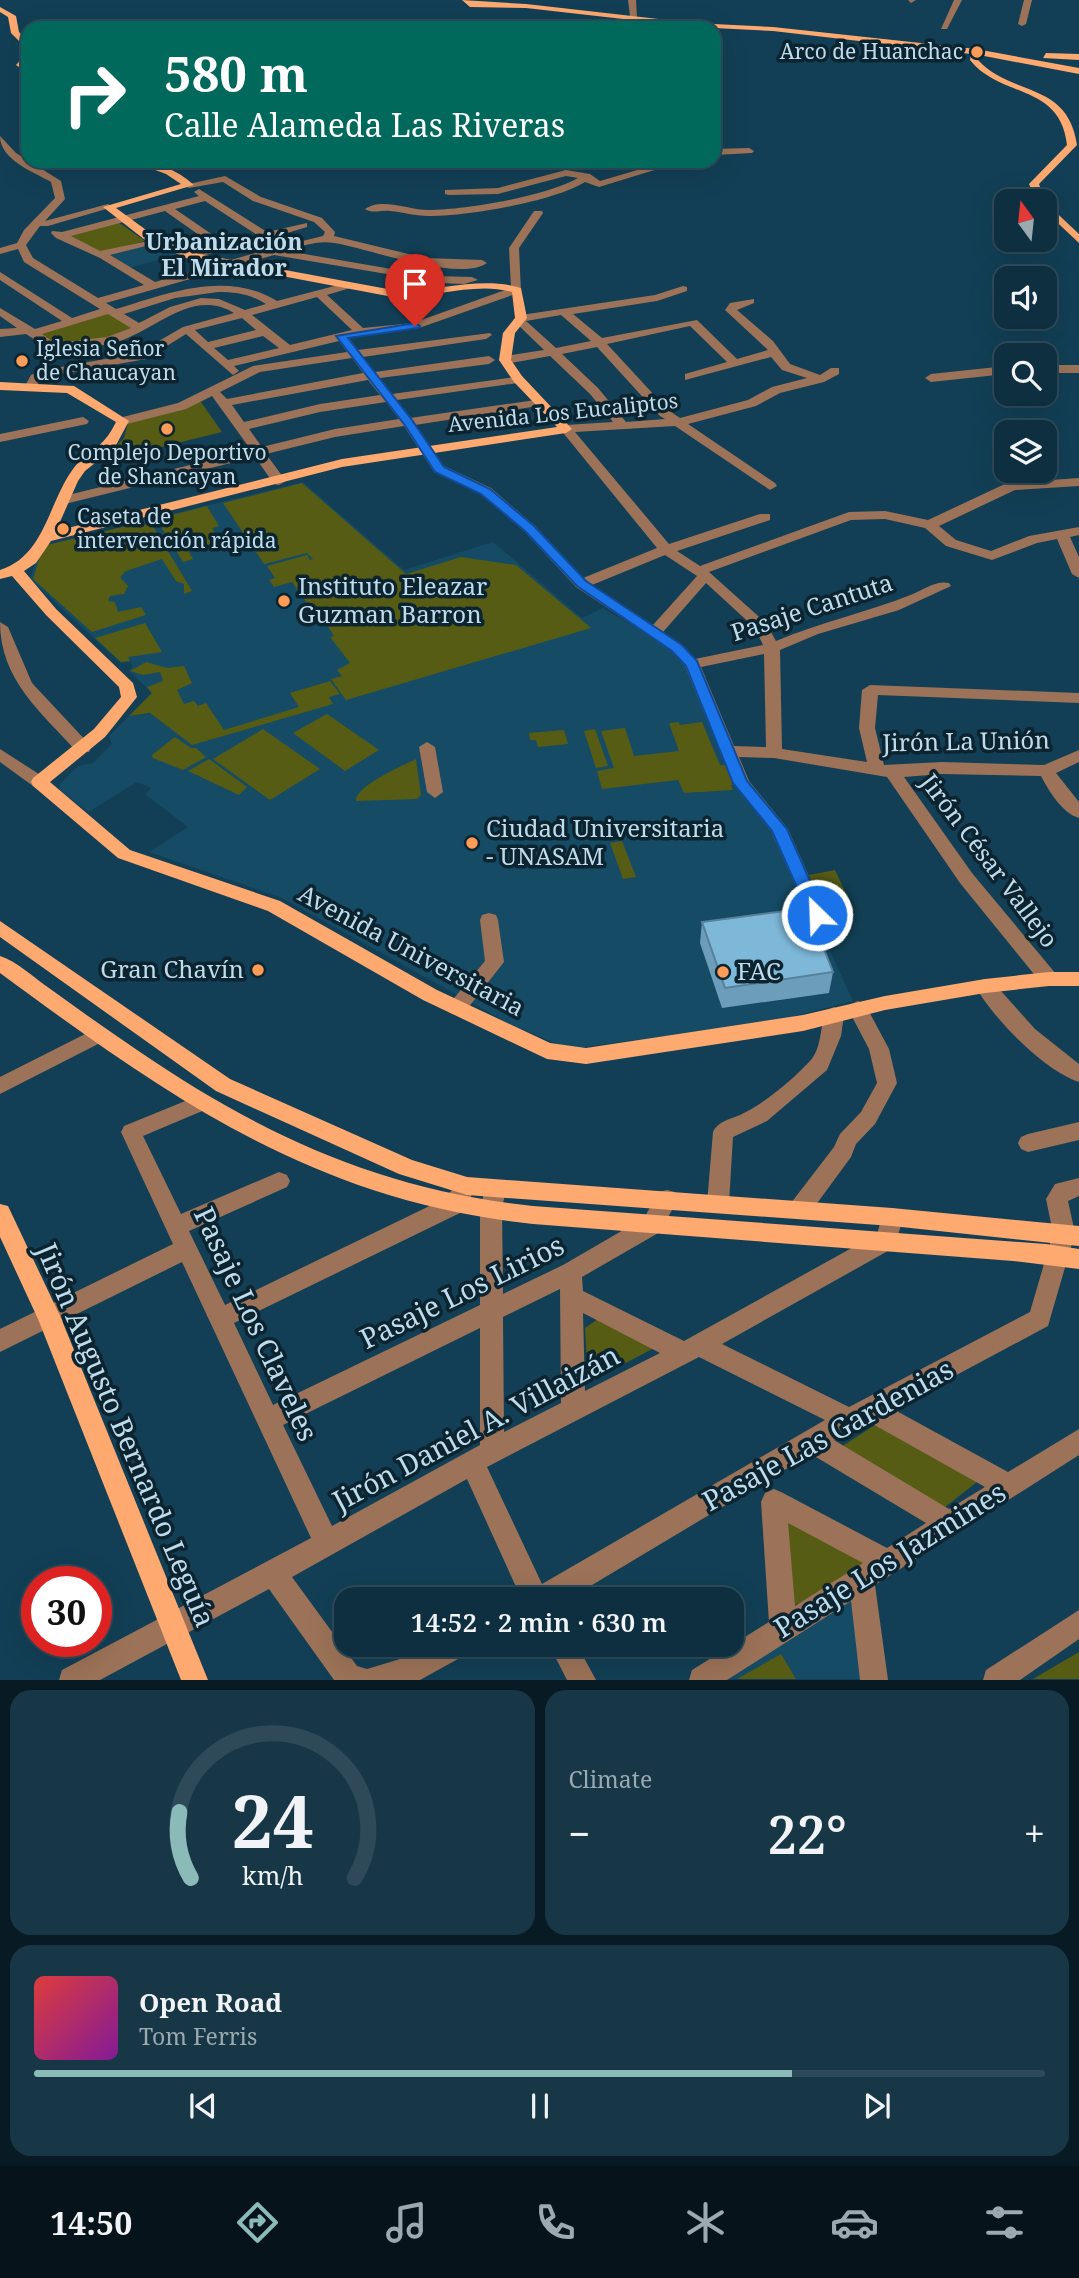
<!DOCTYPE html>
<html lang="en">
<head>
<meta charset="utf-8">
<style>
	body { margin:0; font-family:"Noto Serif",serif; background:#173747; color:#f1f3f6; height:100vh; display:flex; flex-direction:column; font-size:26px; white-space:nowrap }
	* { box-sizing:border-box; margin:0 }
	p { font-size:23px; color:#9ba9b1 }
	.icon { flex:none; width:38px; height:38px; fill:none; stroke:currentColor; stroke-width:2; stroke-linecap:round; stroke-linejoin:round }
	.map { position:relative; height:1680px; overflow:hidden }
	.details { display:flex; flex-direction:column; gap:10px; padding:10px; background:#081a23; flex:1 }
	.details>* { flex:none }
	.hud { position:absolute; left:21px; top:21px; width:700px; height:147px; border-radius:21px; box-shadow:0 7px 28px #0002,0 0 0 2px #2e4a59; background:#00695c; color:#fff; overflow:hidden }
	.needle { width:46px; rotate:345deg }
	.tools { position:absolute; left:994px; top:189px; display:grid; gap:14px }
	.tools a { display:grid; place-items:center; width:63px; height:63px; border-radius:14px; background:#0e2f40; box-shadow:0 7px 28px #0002,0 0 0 2px #2e4a59; font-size:35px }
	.speed { position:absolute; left:21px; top:1566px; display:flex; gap:14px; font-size:35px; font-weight:700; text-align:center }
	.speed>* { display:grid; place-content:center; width:91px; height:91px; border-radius:50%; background:#0e2f40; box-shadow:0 7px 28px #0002,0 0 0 2px #2e4a59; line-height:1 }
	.speed .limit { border:10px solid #d22; background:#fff; color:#111 }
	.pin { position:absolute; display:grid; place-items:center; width:60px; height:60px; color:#fff; margin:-72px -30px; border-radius:50% 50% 50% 0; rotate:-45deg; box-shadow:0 0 7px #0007 }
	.pin .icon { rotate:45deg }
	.me { position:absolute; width:77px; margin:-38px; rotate:336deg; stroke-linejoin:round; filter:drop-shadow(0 0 5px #0008) }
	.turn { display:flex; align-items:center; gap:24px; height:147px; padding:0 28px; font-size:32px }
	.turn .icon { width:91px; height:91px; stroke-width:2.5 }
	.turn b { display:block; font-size:49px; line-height:60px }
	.big { font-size:52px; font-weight:600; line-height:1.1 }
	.details .card { flex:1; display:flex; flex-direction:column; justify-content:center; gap:10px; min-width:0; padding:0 24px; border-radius:21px; background:#173747 }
	.details .dial { align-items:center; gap:0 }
	.dial svg { height:182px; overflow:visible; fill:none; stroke:#2e4a59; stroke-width:7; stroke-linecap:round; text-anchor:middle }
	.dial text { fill:#f1f3f6; stroke:none }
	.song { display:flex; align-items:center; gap:21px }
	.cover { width:84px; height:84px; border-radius:10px; background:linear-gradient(135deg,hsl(0 70% 55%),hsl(290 70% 35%)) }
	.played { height:7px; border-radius:4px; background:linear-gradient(90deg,#8bbbb9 75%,#2e4a59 75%) }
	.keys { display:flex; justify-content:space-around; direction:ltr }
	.heat { display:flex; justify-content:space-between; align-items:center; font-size:38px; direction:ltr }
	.details .tiles { flex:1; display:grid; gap:10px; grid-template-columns:1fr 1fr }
	.card:last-child { grid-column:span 2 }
	.trip { position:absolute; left:334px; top:1587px; width:410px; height:70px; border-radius:21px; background:#0e2f40; box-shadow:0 7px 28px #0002,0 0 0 2px #2e4a59; font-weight:600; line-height:70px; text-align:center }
	.dock { display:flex; height:112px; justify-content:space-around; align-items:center; background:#06131a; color:#9ba9b1 }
	.dock .icon { width:49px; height:49px }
	.dock .selected { color:#8bbbb9 }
	.dock b { font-size:32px; color:#f1f3f6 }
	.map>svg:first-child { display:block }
</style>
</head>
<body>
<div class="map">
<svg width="1079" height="1680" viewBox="0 0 1079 1680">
	<rect width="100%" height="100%" fill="#123f55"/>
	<!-- built -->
	<g fill="#154b64">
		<path d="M153 244 177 255 129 268 108 256Z"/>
		<path d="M303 482 404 570 493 542 582 618 603 608 676 651 690 668 776 833 853 1001 775 1021 584 1047H564L508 1023 282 898 149 852 188 827 145 794 151 788 137 782 88 812 60 790V784L78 766 93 763 112 744 109 736 129 716 149 714 159 705 152 693 129 671 133 666 131 662 121 663 30 579 37 557 46 545Z"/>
		<path d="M856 1595 866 1679H719Z"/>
	</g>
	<!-- green -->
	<g fill="#575c15">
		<path d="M118 222 145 241 100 253 65 237Z"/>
		<path d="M106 312 134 327 116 336 57 345 40 333Z"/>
		<path d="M196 402H201L222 432 100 462 124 438 128 423Z"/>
		<path d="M302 483 406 574 461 557 516 565 591 628 346 700 331 679 342 676 337 670 350 663 330 637 334 636 324 620H319L292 582 274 587 269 580 275 578 267 566 307 555 310 560 313 559 307 553 264 564 223 503Z"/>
		<path d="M207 506 219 526 212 528 220 542 188 550 193 559 183 562 156 519Z"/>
		<path d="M139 523 142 526 151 523 192 591 184 594V584L176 581 162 559 126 571 120 577 128 586 124 594 110 596 108 601 115 602 118 612 141 607 146 615 92 632 33 579 40 556 47 545Z"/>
		<path d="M145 623 162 652 128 657 130 661 121 662 95 638Z"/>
		<path d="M146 662 167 668 184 666 192 683 177 690 184 704 194 701 198 706 206 703 224 730 299 707 290 693 330 681 340 694 329 697 333 704 192 745 150 713 129 716 152 693 158 701 147 687 163 681 160 672 143 675 130 671Z"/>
		<path d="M327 714 379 750 345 771 293 733Z"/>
		<path d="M679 722 680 725 702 722 720 765H726L735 784 731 785 733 790 684 793 678 780 602 789 597 771 614 768 601 731 625 728 634 756 679 751 669 723Z"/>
		<path d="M263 729 320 769 270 800 213 759Z"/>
		<path d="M595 729 608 766 596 768 584 731Z"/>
		<path d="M564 730 568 744 538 747 536 740H530L529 733Z"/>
		<path d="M175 737 191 748H196L206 757 183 770 153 758 152 755Z"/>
		<path d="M209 759 247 787 239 795 188 771Z"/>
		<path d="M416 759 421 795 417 799 356 801C355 786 402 766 416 759Z"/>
		<path d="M622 841 636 877 623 879 610 843Z"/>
		<path d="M835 870 854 911 823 910 809 875Z"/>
		<path d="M601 1317 654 1348 588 1383 585 1328Z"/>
		<path d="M875 1425 977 1482 945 1507 841 1447Z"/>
		<path d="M779 1511 876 1563 788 1609Z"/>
		<path d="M1079 1652V1679H1033Z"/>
		<path d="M781 1654 796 1679H737Z"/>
	</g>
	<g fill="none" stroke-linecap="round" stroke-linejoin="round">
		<!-- minor -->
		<g fill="#9c7358" fill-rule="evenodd">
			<path d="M628 0H636L637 18 630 16Z"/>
			<path d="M908 0H916L911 3Z"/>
			<path d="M954 0H962L947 29H941Z"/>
			<path d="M1024 0H1032L1026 24 1022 26 1018 24Z"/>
			<path d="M0 136 16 153 61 181 65 199 45 221 108 204 113 207 48 226H40L26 245 33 258 98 298 144 285 100 258 56 238 51 233 52 231 62 232 199 196 194 192 199 189 267 232 307 223V227L274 237 286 245 323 236 325 232 314 222 253 201 223 182 189 188 184 185 225 176 261 197 322 218 335 232 334 236 425 258 482 260 487 263C459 283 368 248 334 243 318 240 302 246 287 251L432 276 472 277 478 280 464 284 440 283 274 255 106 303 116 309C168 293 227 270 277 301L346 283 352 286 350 288 327 295 363 328 413 323 511 288 509 248 534 211H542L543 213 519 248 521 292 419 328 349 338 358 350 490 333 492 335 486 339 363 357 375 372 489 356 495 360 489 364 380 378 392 394 522 376 524 379 518 383 397 400 410 418 542 399 544 402 538 406 415 425 444 466 491 488 535 526 583 578 657 548 560 429 566 425 613 422 590 394 550 356 505 364 499 360 505 356 544 350 513 320 521 315 655 295 683 286 687 287V291L657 301 573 314 602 338 697 320 737 359 768 350 725 310 730 303 754 299V303L737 310 773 341 790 364 820 375 831 368H839V374L824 382 780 393 756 406 688 424 775 483 777 486 770 490 675 426 575 432 669 544 760 514H770V520L677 551 700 566 849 512 885 511 928 520 1007 483 1079 478V486L1015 490 939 526 956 540 991 551 1029 536 1079 527V535L1070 537 1079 557V578L1072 574 1057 539 1037 543 992 560 946 546 925 528 885 519 851 520 709 572 766 623 776 641C821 622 868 612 913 594 924 589 937 580 949 583L951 586 899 610 818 634 780 650 782 749 867 762 859 728 862 690 870 685 1079 693V703L878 695 875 728 884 765 942 762 1044 765 1079 750V762L1056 773 1079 802V818C1062 813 1049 791 1041 776L942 774 904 777 972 873 1056 974 1059 979 1056 984H1042L960 883 887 777 774 758 739 757 749 781 788 829 826 915 823 920H811L771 831 733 783 685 666 672 651 576 587 525 532 481 494 434 472 404 426 335 437 266 454 286 481 279 485 274 484 255 457 65 504 60 503V497L251 450 212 396 186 409 123 425 117 421 119 418 178 403 253 366 347 352 339 341 234 366 239 371 233 375 186 334 146 359 46 377 40 380 35 389H27L25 386 31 375 39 371 138 353 183 327 234 313C194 289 160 326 123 340 104 347 84 347 64 349L69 354 63 358 26 334 0 337V329L17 328 0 316V308L35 329 62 321 0 280V272L72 318 100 309 24 262 18 249 0 254V248L17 243 24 230 55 198 51 182C34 172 0 160 0 136ZM205 201 257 235 226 244 175 209ZM165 211 216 247 190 255V259L264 240 276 247 155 282 110 255 158 243V239L100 251 71 236ZM218 292C236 292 250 294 266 304L245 310 219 299 201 298 170 307 139 323 124 314 175 298ZM317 297 352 330 290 345 252 315ZM108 314 131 328 107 337 55 343 42 334ZM561 315 591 341 556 348 526 321ZM242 318 256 330 208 342 195 330ZM690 326 727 362 685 374V380L771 357 782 370 807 378 772 387 748 400 680 418 668 410 607 344ZM263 336 279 348 228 360 214 348ZM597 347 660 416 665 419 626 422 598 388 562 354ZM352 358 363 373 227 399 220 392 260 372ZM368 380 380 395 320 404 244 422 232 405ZM386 402 399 419 335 429 262 447 249 429 320 412ZM665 555 697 576 653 625 592 585ZM706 583 755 628 763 645 695 659 682 645 663 632ZM764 654 766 747 734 746 701 667Z"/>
			<path d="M749 148 754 151 752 153 714 155V149Z"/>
			<path d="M668 161H684L599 187 585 182C555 201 465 217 428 216 415 216 403 212 390 211 382 210 372 214 365 209 382 197 409 210 429 210 465 210 547 196 578 178L566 176 498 194 449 195 445 194V190L498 188 566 170 590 174 600 181Z"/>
			<rect x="1045" y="365" width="34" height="8"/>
			<path d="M1006 366V374L931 382 925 378 931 374Z"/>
			<path d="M83 417 89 421 87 424 0 442V434Z"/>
			<path d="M0 622 8 627 32 683 89 744 91 748 89 752H77C41 712 0 680 0 622Z"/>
			<path d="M427 742 435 747 443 792 435 798 427 792 419 747Z"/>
			<path d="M0 749 45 778 47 782 45 786H33L0 762Z"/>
			<path d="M489 913 496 915 498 920 504 962 464 1013 457 1015 450 1013 447 1008 450 1003 485 961 480 920 482 915Z"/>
			<path d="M985 979 992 981 1035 1029 1079 1064V1082C1044 1071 993 1018 975 986L978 981Z"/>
			<path d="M858 1001 865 1004 889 1049 897 1083 875 1124 856 1144 851 1157 807 1217 799 1219 791 1217 788 1210 791 1203 834 1147 840 1134 861 1112 877 1083 869 1049 848 1009 851 1004Z"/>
			<path d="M834 1007 841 1010 844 1015 841 1036 827 1070 767 1121 733 1137 729 1203 726 1210 718 1212 710 1210 707 1203 713 1132C717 1122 730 1119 740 1115 764 1104 791 1081 810 1061 823 1047 819 1025 827 1010Z"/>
			<path d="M99 1027 106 1030 109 1035 106 1040 0 1094V1077Z"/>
			<path d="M200 1095 207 1097 210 1103 207 1109 143 1136 181 1214 279 1172 287 1175 290 1181 287 1187 189 1231 225 1305 446 1198C453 1188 457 1182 470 1186L473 1193 462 1212 234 1323 273 1405 480 1305V1208L487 1183 495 1181 503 1183 506 1190 502 1208 503 1294 563 1265 644 1218 659 1192 667 1190 675 1192 678 1199 660 1232 582 1277 583 1291 684 1341 877 1234 884 1210 892 1208 900 1210 903 1217 895 1247 722 1344 849 1407 1030 1312 1053 1233 1046 1199 1055 1184 1079 1178V1196L1068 1201 1075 1233 1048 1326 893 1409 1008 1472 1079 1429V1455L875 1585 888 1680H860L851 1601 727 1680H689L692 1670 769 1622 761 1502 765 1493 774 1489 783 1493 887 1548 926 1523 811 1454 567 1600H522L467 1479 292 1577 357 1666 367 1669 410 1656 431 1645H471L467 1654 420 1680H334L269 1589 100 1680H59L62 1670 311 1538 182 1262 0 1352V1329L173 1244 121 1132 124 1126ZM560 1289 561 1403 504 1432 503 1317ZM583 1313 660 1353 585 1391ZM480 1328V1445L332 1526 283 1425ZM699 1357 825 1420 542 1584 487 1467ZM869 1422 985 1487 949 1509 834 1440ZM788 1523 863 1563 795 1606Z"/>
			<path d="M1079 1122V1140L1028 1152 1021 1149 1018 1143 1021 1137 1028 1134Z"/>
			<path d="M1079 1610V1639L1020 1680H983L986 1670Z"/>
			<path d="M549 1645H577L596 1680H567Z"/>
		</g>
		<!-- major -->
		<g fill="#fda970" fill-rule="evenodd">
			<path d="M462 0 526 4 694 23 773 27 976 49 1079 68V74L979 55 978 60C1012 97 1068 81 1077 145L1039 184 1045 202 1079 234V243L1045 211V201H1036L1029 184 1067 145C1060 83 1001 99 970 60L971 54 773 31 694 27 526 8 470 7Z"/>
			<path d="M0 7 16 16 19 32 28 42V50L11 33 8 17 0 12Z"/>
			<path d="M28 52 25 64 28 66V73L16 65Z"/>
			<path d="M1046 53 1079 54V60L1043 58Z"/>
			<path d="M131 161C154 161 177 169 194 185L116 208 153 235 194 253 393 290C436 293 479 275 521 288L527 318 515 333 511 360 522 376 572 429 566 433 342 467 51 541 36 563 24 571 56 609 133 683 137 697 105 737 50 782 130 850 280 901 437 990 550 1043 586 1048 803 1015 885 996 985 979 1049 972H1079V986H1049L985 993 885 1010 803 1031 586 1064 547 1059 423 1000 268 911 118 858 33 786 31 782 33 778 94 729 121 697 119 687 46 615 12 576 0 579V570C45 556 48 503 73 469 88 449 102 451 116 422L67 393 0 390V382L74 386 129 421 115 447 85 471 78 481 56 531 342 459 557 427 514 382 499 360 503 333 515 318 512 292C475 281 431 299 393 297L186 258 145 240 103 207 181 184 166 174Z"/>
			<path d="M0 921 230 1079 412 1160 467 1177 892 1208 1079 1226V1246L892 1226 467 1195 399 1174 216 1091 0 937Z"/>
			<path d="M0 956C17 961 34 978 49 988 79 1010 109 1031 140 1052 265 1137 383 1190 533 1206L1046 1244 1079 1249V1269L1013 1261 533 1224C315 1201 171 1099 0 973Z"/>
			<path d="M0 1204 8 1206 61 1318 208 1680H181L38 1319 0 1237Z"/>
		</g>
	</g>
	<!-- wall -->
	<path fill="#6c9ebb" d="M702 922 833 972 829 993 722 1008 700 943Z"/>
	<!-- building -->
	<path fill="#7eb8d9" stroke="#588198" stroke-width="2" d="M808 908 833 972 725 988 702 922Z"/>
	<!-- route -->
	<path fill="#1a73e8" stroke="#114b97" stroke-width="2" d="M415 323 420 326 418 328 348 338 412 420 444 467 490 489 534 526 586 581 682 645 697 661 747 781 787 829 825 915 823 919H811L772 831 733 783 686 666 672 651 577 586 525 531 481 494 435 472 404 424 336 336Z"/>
	<!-- markers -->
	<g fill="#fe9c57" stroke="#0c2430" stroke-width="2.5">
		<circle cx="977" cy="52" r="7"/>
		<circle cx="22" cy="361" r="7"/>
		<circle cx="167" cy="429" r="7"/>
		<circle cx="63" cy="529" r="7"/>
		<circle cx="284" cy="601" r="7"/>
		<circle cx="472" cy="843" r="7"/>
		<circle cx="258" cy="970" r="7"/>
		<circle cx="723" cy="972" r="7"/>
	</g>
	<g text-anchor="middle" stroke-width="7" stroke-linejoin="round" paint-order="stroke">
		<!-- far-poi labels -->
		<g font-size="21" fill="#bfdced" stroke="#0c2430" text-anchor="start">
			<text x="963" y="59" text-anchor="end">Arco de Huanchac</text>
			<text x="36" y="356">Iglesia Señor<tspan x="36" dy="24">de Chaucayan</tspan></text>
			<text x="167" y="460" text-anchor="middle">Complejo Deportivo<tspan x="167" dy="24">de Shancayan</tspan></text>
			<text x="77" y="524">Caseta de<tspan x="77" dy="24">intervención rápida</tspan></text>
		</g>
		<!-- far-street labels -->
		<g font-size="21" fill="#bfdced" stroke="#0c2430">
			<text transform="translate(563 413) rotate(-6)" y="7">Avenida Los Eucaliptos</text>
		</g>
		<!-- far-quarter labels -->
		<g font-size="23" font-weight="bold" fill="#bfdced" stroke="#0c2430">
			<text x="224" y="250">Urbanización<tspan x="224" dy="26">El Mirador</tspan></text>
		</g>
		<!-- poi labels -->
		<g font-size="24" fill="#bfdced" stroke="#0c2430" text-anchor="start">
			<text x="298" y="595">Instituto Eleazar<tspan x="298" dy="28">Guzman Barron</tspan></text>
			<text x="486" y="837">Ciudad Universitaria<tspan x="486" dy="28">- UNASAM</tspan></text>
			<text x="244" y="978" text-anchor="end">Gran Chavín</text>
			<text x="737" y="980">FAC</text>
		</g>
		<!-- street labels -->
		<g font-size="24" fill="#bfdced" stroke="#0c2430">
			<text transform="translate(812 608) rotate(-18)" y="8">Pasaje Cantuta</text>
			<text transform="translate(966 742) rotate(-1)" y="8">Jirón La Unión</text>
			<text transform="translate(989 861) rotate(53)" y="8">Jirón César Vallejo</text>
			<text transform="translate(411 951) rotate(28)" y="8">Avenida Universitaria</text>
		</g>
		<!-- near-street labels -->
		<g font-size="28" fill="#bfdced" stroke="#0c2430">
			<text transform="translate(462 1292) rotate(-26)" y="10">Pasaje Los Lirios</text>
			<text transform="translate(256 1324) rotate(65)" y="10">Pasaje Los Claveles</text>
			<text transform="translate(476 1428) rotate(-28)" y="10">Jirón Daniel A. Villaizán</text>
			<text transform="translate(126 1435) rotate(67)" y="10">Jirón Augusto Bernardo Leguía</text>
			<text transform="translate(828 1435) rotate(-29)" y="10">Pasaje Las Gardenias</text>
			<text transform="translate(890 1560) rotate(-32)" y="10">Pasaje Los Jazmines</text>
		</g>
	</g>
</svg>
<div class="tools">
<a><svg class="needle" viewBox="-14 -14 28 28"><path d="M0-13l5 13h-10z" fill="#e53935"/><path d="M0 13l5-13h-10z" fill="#9ba9b1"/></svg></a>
<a><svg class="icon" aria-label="sound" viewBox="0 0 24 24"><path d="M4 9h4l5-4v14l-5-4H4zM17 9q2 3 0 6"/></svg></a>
<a><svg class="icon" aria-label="search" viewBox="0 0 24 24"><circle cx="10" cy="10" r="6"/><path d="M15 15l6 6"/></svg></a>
<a><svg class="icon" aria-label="layers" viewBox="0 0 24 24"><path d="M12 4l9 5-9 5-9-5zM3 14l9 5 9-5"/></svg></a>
</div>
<div class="speed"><div class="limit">30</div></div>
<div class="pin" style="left:415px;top:326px;background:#d93025"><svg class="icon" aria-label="arrive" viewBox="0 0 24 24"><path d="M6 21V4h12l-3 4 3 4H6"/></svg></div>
<svg class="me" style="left:817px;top:915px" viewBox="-20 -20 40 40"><circle r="17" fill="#1a73e8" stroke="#fff" stroke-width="3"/><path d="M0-11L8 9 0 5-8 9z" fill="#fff"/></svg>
<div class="trip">14:52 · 2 min · 630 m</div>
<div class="hud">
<div class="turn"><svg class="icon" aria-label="right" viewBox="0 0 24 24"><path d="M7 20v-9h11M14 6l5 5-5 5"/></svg><div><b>580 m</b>Calle Alameda Las Riveras</div></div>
</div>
</div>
<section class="details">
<div class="tiles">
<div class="card dial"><svg viewBox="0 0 100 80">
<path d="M14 69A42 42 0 1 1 86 69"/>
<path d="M14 69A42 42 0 0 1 9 40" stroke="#8bbbb9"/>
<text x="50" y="56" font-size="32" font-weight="700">24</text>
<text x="50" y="72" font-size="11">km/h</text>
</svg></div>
<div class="card"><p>Climate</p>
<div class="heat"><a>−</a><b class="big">22°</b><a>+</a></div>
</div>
<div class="card">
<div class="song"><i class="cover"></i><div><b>Open Road</b><p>Tom Ferris</p></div></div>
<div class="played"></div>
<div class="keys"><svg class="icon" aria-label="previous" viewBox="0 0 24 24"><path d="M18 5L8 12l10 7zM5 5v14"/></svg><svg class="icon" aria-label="pause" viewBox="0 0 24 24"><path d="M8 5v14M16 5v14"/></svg><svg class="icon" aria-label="next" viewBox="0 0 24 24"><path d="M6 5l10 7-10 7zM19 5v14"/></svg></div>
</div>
</div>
</section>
<nav class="dock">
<b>14:50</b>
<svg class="icon selected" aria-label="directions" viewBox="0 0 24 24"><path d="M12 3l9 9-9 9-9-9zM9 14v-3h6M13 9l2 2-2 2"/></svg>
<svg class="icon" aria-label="music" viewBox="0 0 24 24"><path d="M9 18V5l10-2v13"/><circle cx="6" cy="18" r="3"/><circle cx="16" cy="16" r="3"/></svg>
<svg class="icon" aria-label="phone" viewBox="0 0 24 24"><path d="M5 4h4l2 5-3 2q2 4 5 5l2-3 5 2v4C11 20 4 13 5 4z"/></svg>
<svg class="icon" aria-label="climate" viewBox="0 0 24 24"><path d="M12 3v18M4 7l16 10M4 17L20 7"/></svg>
<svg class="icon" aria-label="car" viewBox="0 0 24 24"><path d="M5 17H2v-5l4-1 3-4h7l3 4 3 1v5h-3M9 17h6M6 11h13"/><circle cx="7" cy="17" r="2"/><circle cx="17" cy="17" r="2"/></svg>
<svg class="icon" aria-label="filters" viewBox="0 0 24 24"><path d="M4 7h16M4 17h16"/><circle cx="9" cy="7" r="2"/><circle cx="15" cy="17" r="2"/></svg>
</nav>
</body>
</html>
